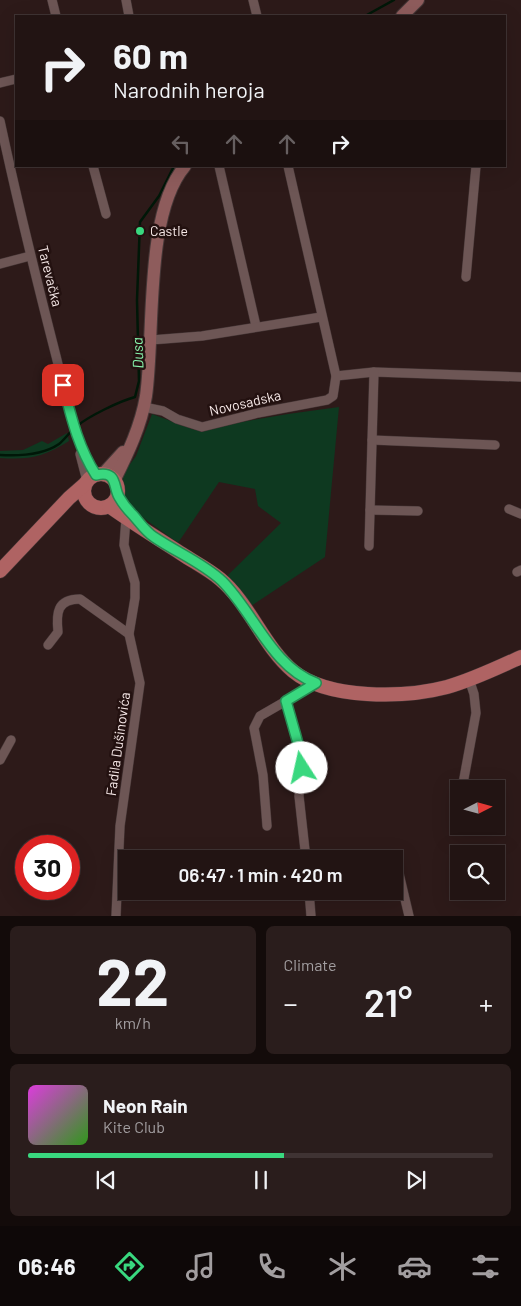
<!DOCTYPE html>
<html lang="en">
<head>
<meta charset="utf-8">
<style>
	body { margin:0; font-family:Barlow,sans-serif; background:#2a1d1c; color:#f1f3f6; height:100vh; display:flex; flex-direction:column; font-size:19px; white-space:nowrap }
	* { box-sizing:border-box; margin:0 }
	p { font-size:16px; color:#a29ea0 }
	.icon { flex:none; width:28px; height:28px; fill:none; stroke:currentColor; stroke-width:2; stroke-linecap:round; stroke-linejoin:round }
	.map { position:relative; height:916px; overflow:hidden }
	.drawer { display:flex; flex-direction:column; gap:10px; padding:10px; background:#130b0a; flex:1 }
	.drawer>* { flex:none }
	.top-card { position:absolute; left:15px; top:15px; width:491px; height:152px; border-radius:0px; box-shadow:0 5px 20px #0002,0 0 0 1px #3f3333; background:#221413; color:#f1f3f6; overflow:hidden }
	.needle { width:32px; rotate:84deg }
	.buttons { position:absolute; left:450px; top:780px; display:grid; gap:10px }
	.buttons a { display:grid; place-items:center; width:55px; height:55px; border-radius:0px; background:#221413; box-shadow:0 5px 20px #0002,0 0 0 1px #3f3333; font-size:25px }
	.speed { position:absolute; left:15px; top:835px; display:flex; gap:10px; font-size:25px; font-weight:700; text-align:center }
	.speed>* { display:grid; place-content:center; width:65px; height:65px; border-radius:50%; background:#221413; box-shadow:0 5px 20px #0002,0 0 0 1px #3f3333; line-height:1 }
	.speed .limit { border:8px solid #d22; background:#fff; color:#111 }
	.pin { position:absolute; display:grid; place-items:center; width:42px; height:42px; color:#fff; margin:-21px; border-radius:10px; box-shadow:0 2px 8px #0006 }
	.me { position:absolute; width:55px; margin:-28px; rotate:350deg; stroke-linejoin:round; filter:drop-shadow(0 0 4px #0008) }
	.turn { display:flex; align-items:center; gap:18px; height:105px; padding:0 15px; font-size:22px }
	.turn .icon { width:65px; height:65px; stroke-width:2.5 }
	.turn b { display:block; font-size:35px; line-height:42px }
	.lanes { display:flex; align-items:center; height:48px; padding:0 15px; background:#0003; justify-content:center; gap:25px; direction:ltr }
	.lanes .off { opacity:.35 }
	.big { font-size:38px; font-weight:600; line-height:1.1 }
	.drawer .card { flex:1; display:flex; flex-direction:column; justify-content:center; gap:8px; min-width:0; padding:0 18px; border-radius:8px; background:#2a1d1c }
	.drawer .dial { align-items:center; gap:0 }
	.dial b { font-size:65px; line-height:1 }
	.song { display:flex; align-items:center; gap:15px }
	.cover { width:60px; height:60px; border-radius:8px; background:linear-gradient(135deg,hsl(300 70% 55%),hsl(110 70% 35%)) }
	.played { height:5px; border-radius:2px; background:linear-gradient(90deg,#39d87f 55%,#3f3333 55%) }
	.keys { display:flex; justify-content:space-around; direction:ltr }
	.heat { display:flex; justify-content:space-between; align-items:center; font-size:28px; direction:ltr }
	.drawer .tiles { flex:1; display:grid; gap:10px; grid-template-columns:1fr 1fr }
	.card:last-child { grid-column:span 2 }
	.trip { position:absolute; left:118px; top:850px; width:285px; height:50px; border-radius:0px; background:#221413; box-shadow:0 5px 20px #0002,0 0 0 1px #3f3333; font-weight:600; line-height:50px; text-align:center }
	.menu { display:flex; height:80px; justify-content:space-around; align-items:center; background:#0e0808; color:#a29ea0 }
	.menu .icon { width:35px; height:35px }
	.menu .current { color:#39d87f }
	.menu b { font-size:22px; color:#f1f3f6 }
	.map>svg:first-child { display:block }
</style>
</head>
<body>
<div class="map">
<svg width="521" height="916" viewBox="0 0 521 916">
	<rect width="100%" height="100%" fill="#2d1a19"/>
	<!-- green -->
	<g fill="#0e3920">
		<path d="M339 407 325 557 251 606 227 576 281 523 258 506 255 489 219 482 178 543 138 514 124 499 120 478 136 456 152 414 195 430 288 414Z"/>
		<path d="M67 433 69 441C44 457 29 460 0 458V451L23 450 42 441 48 444Z"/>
	</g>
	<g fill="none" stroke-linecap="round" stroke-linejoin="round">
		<!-- stream -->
		<g stroke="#001708" stroke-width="2.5">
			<path d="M365 16 394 0"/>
			<path d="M77 426C89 416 120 401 135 397L139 381 137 300 140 222 159 196 174 166"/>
			<path d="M0 455C18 456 43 455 59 444 64 440 68 434 73 430"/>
		</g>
		<!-- minor casing -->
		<g stroke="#463737" stroke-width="10">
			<g id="minor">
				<path d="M52 0 56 16"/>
				<path d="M126 0 129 16"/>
				<path d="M253 0 257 16"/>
				<path d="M0 83 16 79"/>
				<path d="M0 121C17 200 36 278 56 356 66 396 73 440 96 475"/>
				<path d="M93 166 106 214"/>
				<path d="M219 166 256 326"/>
				<path d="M0 264 30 256"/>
				<path d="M466 277 476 166"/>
				<path d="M151 340 202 336 321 317"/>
				<path d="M336 376 374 372 521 377"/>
				<path d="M144 407 163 411 177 419 202 427 258 413 327 400 333 396 336 376 288 166"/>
				<path d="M372 440 495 445"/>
				<path d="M80 454 87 481"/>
				<path d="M509 509 521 514"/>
				<path d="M370 510 418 511"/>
				<path d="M369 546 374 372"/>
				<path d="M517 572 521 570"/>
				<path d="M48 645 58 632C56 613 57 599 80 599L129 634"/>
				<path d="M0 760 11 740"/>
				<path d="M462 789 476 713 474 694 469 679"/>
				<path d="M457 809 459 803"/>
				<path d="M267 826 263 775 254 728 260 716 286 701"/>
				<path d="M306 859 299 796 302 768 301 754 286 701 316 683"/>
				<path d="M396 861 409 916"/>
				<path d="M309 891 311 916"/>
				<path d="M116 916 120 826 140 683 129 634 135 598V583L124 545 126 518"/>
			</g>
		</g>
		<!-- secondary casing -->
		<g stroke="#463737" stroke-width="14">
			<g id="secondary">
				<path d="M402 16 418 0"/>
				<path d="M103 474 123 452"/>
				<path d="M114 481C128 453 141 426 146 396 155 333 144 214 185 166"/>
			</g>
		</g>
		<!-- primary casing -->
		<g stroke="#463737" stroke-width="15">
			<g id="primary">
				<circle cx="101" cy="491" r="17"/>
				<path d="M109 506C133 523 157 538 182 554 194 562 208 569 220 579 249 603 264 647 293 671 328 700 405 698 447 687 472 680 497 668 521 657"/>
				<path d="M0 571 69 498 85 484"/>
			</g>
		</g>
		<!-- minor -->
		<use href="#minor" stroke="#6d5655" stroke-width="9"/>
		<!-- secondary -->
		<use href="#secondary" stroke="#8e5c5c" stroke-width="12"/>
		<!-- primary -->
		<use href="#primary" stroke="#af6363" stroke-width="14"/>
	</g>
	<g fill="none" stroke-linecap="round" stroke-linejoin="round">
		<!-- route casing -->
		<g stroke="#258c53" stroke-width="12">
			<path id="route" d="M63 385C71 416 78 447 96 475 118 470 113 487 119 497 123 504 128 510 133 515 140 523 146 532 154 537 176 552 203 563 222 581 254 613 272 667 316 683L286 701 301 754 302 768"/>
		</g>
		<!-- route -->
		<use href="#route" stroke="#39d87f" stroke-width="9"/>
	</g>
	<!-- markers -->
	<circle fill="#39d87f" stroke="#231110" stroke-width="2" cx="140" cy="231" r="5"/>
	<g text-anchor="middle" stroke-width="5" stroke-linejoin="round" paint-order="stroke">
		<!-- poi labels -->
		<g font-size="14" fill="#f7e9e8" stroke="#231110" text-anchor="start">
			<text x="150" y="236">Castle</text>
		</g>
		<!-- street labels -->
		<g font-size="14" fill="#f7e9e8" stroke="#231110">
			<text transform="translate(50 276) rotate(76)" y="5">Tarevačka</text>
			<text transform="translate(245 403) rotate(-13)" y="5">Novosadska</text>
			<text transform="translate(118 744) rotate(-82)" y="5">Fadila Dušinovića</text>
		</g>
		<!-- water labels -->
		<g font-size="15" font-style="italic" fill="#88f5ad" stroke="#231110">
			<text transform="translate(138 353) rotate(-92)" y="5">Dusa</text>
		</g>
	</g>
</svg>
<div class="buttons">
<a><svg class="needle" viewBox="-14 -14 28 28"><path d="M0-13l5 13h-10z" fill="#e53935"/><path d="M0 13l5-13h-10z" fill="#a29ea0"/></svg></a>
<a><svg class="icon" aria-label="search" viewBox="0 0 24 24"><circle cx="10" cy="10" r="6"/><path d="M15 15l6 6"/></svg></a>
</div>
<div class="speed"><div class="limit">30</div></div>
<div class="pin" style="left:63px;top:385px;background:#d93025"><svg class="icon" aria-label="arrive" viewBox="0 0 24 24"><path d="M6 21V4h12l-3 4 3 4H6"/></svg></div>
<svg class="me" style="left:302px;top:768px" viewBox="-20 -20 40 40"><circle r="19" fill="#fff"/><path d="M0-13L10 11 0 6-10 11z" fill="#39d87f"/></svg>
<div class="trip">06:47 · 1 min · 420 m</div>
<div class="top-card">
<div class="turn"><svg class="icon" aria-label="right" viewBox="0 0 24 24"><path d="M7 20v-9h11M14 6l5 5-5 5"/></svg><div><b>60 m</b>Narodnih heroja</div></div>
<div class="lanes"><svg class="icon off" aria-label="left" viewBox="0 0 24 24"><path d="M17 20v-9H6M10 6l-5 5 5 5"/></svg><svg class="icon off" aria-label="ahead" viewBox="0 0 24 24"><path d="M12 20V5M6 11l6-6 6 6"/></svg><svg class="icon off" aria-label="ahead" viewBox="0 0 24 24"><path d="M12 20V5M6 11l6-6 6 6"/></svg><svg class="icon" aria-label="right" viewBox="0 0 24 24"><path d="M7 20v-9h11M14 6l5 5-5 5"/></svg></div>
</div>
</div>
<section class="drawer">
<div class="tiles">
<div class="card dial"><b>22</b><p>km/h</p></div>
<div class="card"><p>Climate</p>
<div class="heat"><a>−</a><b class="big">21°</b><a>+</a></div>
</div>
<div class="card">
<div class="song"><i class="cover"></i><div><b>Neon Rain</b><p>Kite Club</p></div></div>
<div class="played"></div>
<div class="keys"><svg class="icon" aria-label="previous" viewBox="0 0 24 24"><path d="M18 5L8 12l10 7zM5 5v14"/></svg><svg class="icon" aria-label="pause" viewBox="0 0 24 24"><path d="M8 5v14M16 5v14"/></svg><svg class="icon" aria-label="next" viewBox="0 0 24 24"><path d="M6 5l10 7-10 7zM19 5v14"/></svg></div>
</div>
</div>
</section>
<nav class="menu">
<b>06:46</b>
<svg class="icon current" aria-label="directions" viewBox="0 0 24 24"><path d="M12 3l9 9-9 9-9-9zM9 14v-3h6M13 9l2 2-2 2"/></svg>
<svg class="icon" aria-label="music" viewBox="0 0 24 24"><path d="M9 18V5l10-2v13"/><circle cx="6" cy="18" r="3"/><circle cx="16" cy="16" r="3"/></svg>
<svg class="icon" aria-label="phone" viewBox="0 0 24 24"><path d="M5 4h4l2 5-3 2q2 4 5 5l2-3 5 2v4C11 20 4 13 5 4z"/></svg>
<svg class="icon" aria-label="climate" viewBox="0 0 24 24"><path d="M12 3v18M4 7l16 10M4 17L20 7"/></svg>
<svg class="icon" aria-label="car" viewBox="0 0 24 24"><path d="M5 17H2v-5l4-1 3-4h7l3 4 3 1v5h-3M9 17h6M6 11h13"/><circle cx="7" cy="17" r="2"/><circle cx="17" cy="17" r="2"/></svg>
<svg class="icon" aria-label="filters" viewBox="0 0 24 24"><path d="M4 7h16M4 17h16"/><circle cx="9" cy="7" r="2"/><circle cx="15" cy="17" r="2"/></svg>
</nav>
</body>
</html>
